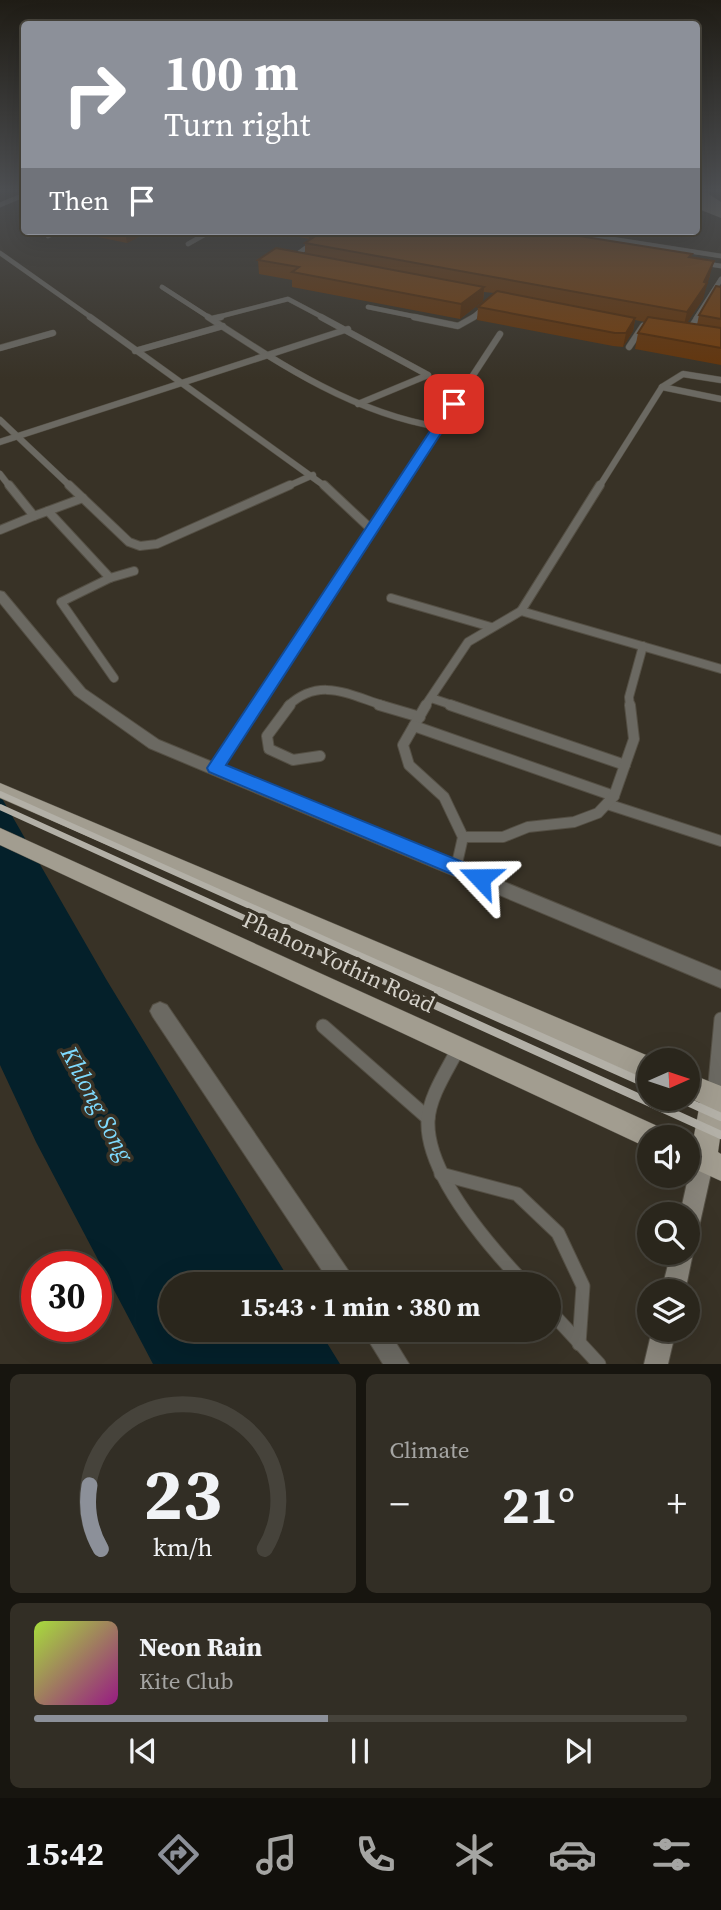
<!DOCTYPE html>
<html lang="en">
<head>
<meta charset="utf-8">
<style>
	body { margin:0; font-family:"Source Serif 4",serif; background:#322e25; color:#f1f3f6; height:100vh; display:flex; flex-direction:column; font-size:26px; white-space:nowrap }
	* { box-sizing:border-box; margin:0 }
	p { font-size:23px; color:#a5a5a3 }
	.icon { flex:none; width:38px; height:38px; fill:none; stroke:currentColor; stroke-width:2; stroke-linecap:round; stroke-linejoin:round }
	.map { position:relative; height:1364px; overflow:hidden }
	.details { display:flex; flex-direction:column; gap:10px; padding:10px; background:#17150f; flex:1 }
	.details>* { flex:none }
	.guide { position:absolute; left:21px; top:21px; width:679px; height:214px; border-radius:7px; box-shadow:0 7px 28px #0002,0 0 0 2px #46433b; background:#8c9099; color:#fff; overflow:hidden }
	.needle { width:46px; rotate:87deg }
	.buttons { position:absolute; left:637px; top:1048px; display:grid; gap:14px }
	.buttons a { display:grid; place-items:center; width:63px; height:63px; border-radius:50%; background:#2a261c; box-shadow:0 7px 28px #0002,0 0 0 2px #46433b; font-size:35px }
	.speed { position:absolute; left:21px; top:1251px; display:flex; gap:14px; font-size:35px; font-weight:700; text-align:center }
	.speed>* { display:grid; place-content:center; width:91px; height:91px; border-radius:50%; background:#2a261c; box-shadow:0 7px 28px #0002,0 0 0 2px #46433b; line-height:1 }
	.speed .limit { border:10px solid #d22; background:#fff; color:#111 }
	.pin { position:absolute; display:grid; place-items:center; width:60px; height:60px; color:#fff; margin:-30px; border-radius:14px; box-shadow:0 4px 10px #0006 }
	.me { position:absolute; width:77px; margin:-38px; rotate:293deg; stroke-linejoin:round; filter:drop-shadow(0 0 5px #0008) }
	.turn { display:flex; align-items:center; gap:24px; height:147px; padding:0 28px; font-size:32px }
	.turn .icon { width:91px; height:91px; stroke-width:2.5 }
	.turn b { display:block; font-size:49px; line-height:60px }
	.then { display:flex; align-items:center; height:66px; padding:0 28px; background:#0003; gap:14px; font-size:26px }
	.big { font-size:52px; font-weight:700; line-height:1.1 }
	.details .card { flex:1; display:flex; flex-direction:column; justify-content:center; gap:10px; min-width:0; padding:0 24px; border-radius:10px; background:#322e25 }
	.details .dial { align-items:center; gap:0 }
	.dial svg { height:182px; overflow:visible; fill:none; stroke:#46433b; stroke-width:7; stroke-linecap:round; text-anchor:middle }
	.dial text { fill:#f1f3f6; stroke:none }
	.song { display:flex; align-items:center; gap:21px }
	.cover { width:84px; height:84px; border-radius:10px; background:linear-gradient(135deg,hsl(80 70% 55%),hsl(310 70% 35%)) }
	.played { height:7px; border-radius:4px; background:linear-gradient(90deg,#8c9099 45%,#46433b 45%) }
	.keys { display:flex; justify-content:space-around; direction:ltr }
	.heat { display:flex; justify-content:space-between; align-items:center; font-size:38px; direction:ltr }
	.details .tiles { flex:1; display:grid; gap:10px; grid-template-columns:1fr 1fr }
	.card:last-child { grid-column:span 2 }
	.trip { position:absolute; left:159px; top:1272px; width:402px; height:70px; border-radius:35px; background:#2a261c; box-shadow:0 7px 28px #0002,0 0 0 2px #46433b; font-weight:700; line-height:70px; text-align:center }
	.menu { display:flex; height:112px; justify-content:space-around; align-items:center; background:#110f0b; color:#a5a5a3 }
	.menu .icon { width:49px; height:49px }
	.menu .on { color:#8c9099 }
	.menu b { font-size:32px; color:#f1f3f6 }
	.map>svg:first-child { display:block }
</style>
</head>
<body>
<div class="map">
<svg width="721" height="1364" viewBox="0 0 721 1364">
	<rect width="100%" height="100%" fill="#383226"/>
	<!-- water -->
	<path fill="#04202a" d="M0 795 106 979 292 1284H172V1330H319L340 1364H153L36 1142 0 1065Z"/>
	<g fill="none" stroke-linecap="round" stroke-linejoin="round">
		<!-- taxiway -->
		<path fill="#767166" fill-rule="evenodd" d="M696 188H713L709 194 721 202V218L696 208Z"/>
		<!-- lane-far4 casing -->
		<g stroke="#544f44" stroke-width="5">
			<g id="lane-far4">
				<path d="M0 205 24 195"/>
				<path d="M561 231 721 256"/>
				<path d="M48 236 59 231"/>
				<path d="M188 244 211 231"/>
				<path d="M0 253 92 318"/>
				<path d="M292 258 329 231"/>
				<path d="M702 263 721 266"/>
				<path d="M162 287 210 318"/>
				<path d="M368 307 422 318"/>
				<path d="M214 318 288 299 324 318"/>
				<path d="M472 318 486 306"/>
				<path d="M696 318 721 279"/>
			</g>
		</g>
		<!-- lane-far3 casing -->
		<g stroke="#544f44" stroke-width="7">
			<g id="lane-far3">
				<path d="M90 317 326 487"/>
				<path d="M208 317C280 364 353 413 439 427"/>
				<path d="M321 317 428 375 358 404"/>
				<path d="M414 317 458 326 474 317"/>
				<path d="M212 319 221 317"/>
				<path d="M688 332 698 317"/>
				<path d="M629 347 643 326"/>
				<path d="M0 348 53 333"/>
				<path d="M135 351 223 326"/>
				<path d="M662 387 683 374 721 380"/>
				<path d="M0 420 71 487"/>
				<path d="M0 442 348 329"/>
				<path d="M0 474 10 487"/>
				<path d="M286 487 313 475"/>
				<path d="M400 487 500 334"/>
				<path d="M599 487 662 387 721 399"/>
			</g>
		</g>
		<!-- lane-far2 casing -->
		<g stroke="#544f44" stroke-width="10">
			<g id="lane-far2">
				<path d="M9 485 34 516 83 498"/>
				<path d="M69 485 129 542 140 546 157 544 290 485"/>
				<path d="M324 485 371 529"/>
				<path d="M48 511 110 578 61 602 114 678"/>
				<path d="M0 530 34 516"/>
				<path d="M110 578 134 571"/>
				<path d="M391 598 491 627"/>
				<path d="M521 611 721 669"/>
				<path d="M431 698 455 706"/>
				<path d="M255 706 401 485"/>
				<path d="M288 706C320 676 349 695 385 706"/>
				<path d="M425 706 468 642 521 611 600 485"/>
				<path d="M630 706 629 697 643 646"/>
			</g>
		</g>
		<!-- lane-far1 casing -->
		<g stroke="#544f44" stroke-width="12">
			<g id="lane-far1">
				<path d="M290 705 267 736 269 749 293 760 320 756"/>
				<path d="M379 705 420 717"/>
				<path d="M426 705 403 745 409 765 444 797 463 837 456 868"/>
				<path d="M450 705 625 765"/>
				<path d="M414 726 614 796"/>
				<path d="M215 768 257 705"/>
				<path d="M607 804 721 841"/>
				<path d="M463 837H503L528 827 574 822 598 813 614 796 634 739 630 705"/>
			</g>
		</g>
		<!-- lane casing -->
		<g stroke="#544f44" stroke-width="15">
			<g id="lane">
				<path d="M323 1026 428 1118"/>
				<path d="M459 1047C448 1069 429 1096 428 1121 426 1175 490 1247 525 1284"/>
				<path d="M714 1094 721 1019"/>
				<path d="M441 1174 517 1194 558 1233 583 1286 579 1344"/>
				<path d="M550 1311 599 1364"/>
			</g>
		</g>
		<!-- street casing -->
		<g stroke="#544f44" stroke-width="2">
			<g id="street">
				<path d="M0 591 4 592 85 689 159 740 721 971V988L149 748 75 695 0 603Z"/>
				<path d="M160 1002 167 1005 352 1276 355 1284H331L153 1017 150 1011 153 1005Z"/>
				<path d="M362 1330H388L409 1364H383Z"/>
			</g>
		</g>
		<!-- secondary casing -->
		<g stroke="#544f44" stroke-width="2">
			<g id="secondary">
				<path d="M703 1149 711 1152 714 1160 699 1227 696 1235 688 1238V1214H680L692 1160 695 1152Z"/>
				<path d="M688 1244 693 1253 685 1292H661L671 1253H688Z"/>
				<path d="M652 1330H676L668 1364H644Z"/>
			</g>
		</g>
		<!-- primary casing -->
		<g stroke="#544f44" stroke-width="1">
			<g id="primary">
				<path d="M0 783 658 1060H649V1081L0 798Z"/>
				<path d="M0 828 664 1129 668 1138H649V1149L646 1147 0 845Z"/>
				<path d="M688 1073 721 1086V1131L718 1152 721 1154V1181L688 1166V1139L693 1141 700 1103 688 1097Z"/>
			</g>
		</g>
		<!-- lane-far4 -->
		<use href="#lane-far4" stroke="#6b6962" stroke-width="4.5"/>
		<!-- lane-far3 -->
		<use href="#lane-far3" stroke="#6b6962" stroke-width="6"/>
		<!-- lane-far2 -->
		<use href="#lane-far2" stroke="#6b6962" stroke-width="8"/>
		<!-- lane-far1 -->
		<use href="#lane-far1" stroke="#6b6962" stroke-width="10"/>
		<!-- lane -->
		<use href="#lane" stroke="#6b6962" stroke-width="13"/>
		<!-- street -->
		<use href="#street" fill="#6b6962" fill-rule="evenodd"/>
		<!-- secondary -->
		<use href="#secondary" fill="#8a867c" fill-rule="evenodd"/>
		<!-- primary -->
		<use href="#primary" fill="#a29d90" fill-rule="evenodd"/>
		<!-- rail-far1 -->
		<g stroke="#b3b0a7" stroke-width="6">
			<path d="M0 794 442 992"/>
			<path d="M0 807 407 992"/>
		</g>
		<!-- rail -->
		<g stroke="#b3b0a7" stroke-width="8">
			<path d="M404 991 721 1135"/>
			<path d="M438 991 649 1085"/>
			<path d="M681 1099 721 1117"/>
		</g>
	</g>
	<!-- wall -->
	<g fill="#65350a">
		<path d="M83 231H150L127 243 83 234Z"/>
		<path d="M269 231H548L691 257 710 276 706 285 703 299 687 323 697 325 699 315 721 287V365L635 349 638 333 645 322 635 320 633 331 623 347 613 346 477 320 478 307 494 293 484 292 483 301 460 319 292 287V280L259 274 258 260 305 253V243L322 231 309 239Z"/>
	</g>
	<!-- shaded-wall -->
	<g fill="#522b08">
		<path d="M125 231H150L127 243Z"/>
		<path d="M308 231H322L309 239Z"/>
		<path d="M714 261 703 299 683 329 687 312 704 282Z"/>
		<path d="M484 287 483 301 460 319 461 304Z"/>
		<path d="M635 318 633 331 623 347 626 333Z"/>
	</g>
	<!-- building -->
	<g fill="#753e0c" stroke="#522b08" stroke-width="2">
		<path d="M323 231H548L692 254 689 257 714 261 704 282 707 283 687 312 305 243Z"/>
		<path d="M276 248 484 287 461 304 292 272 299 267 258 260Z"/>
		<path d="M716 286 721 287V319L699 315Z"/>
		<path d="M497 291 635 318 626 333H615L478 307Z"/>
		<path d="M648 317 721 328V348L638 333Z"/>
	</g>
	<!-- sky -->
	<linearGradient id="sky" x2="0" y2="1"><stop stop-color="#1f1c15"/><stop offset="0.5" stop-color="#4d4f52"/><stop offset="1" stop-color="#4d4f52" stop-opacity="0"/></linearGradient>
	<rect width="721" height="379" fill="url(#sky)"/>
	<!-- route -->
	<path fill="#1a73e8" stroke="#114b97" stroke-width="2" d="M450 401 460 404 226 765 487 872 490 878 487 884 480 886 209 772 207 768Z"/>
	<g text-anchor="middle" stroke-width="7" stroke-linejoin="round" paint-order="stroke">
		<!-- near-street labels -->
		<g font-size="23" fill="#d5d2ca" stroke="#383226">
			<text transform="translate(339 962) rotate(25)" y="8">Phahon Yothin Road</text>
		</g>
		<!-- near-water labels -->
		<g font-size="24" font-style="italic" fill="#7fdbff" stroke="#383226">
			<text transform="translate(97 1104) rotate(62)" y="8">Khlong Song</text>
		</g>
	</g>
</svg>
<div class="buttons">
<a><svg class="needle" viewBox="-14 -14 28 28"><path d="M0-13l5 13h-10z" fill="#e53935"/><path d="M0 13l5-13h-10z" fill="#a5a5a3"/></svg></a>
<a><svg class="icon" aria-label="sound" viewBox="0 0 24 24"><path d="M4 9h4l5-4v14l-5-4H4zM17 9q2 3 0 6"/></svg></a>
<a><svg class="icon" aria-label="search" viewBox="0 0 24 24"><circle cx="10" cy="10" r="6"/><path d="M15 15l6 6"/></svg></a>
<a><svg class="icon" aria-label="layers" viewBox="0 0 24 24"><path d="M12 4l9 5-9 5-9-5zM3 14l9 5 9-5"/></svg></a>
</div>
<div class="speed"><div class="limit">30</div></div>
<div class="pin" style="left:454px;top:404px;background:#d93025"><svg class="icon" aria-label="arrive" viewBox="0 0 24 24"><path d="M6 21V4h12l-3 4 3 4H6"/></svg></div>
<svg class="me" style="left:480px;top:878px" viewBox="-20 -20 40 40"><path d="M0-17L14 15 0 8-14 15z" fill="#1a73e8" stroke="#fff" stroke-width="4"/></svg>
<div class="trip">15:43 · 1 min · 380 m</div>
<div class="guide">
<div class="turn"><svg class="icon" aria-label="right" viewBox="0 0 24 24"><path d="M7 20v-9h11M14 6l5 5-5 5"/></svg><div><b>100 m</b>Turn right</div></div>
<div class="then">Then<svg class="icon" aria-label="arrive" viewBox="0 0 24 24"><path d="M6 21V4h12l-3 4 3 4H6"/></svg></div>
</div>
</div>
<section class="details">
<div class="tiles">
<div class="card dial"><svg viewBox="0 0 100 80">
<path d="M14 69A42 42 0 1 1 86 69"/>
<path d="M14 69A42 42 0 0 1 9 41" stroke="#8c9099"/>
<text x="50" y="56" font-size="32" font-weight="700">23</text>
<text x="50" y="72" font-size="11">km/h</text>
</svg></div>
<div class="card"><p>Climate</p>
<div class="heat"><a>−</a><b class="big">21°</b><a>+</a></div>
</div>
<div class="card">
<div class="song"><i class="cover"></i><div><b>Neon Rain</b><p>Kite Club</p></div></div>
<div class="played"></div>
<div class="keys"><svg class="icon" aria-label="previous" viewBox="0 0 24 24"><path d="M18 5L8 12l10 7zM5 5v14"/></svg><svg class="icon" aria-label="pause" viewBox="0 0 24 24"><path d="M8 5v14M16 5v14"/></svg><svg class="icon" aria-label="next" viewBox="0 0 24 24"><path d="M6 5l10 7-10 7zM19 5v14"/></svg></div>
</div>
</div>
</section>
<nav class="menu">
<b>15:42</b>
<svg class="icon on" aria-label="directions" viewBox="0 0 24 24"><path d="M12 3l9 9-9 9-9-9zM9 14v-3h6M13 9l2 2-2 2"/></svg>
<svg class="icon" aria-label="music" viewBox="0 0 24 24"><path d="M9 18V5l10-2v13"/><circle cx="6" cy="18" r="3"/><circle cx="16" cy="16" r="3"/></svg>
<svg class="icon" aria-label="phone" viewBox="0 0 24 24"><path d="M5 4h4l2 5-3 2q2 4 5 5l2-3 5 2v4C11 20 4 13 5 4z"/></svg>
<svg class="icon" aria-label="climate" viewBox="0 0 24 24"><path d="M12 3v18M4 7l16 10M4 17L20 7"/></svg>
<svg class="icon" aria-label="car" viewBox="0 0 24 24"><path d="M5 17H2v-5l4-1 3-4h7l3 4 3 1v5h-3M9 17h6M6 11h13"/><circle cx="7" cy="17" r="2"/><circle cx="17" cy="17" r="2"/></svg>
<svg class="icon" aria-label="filters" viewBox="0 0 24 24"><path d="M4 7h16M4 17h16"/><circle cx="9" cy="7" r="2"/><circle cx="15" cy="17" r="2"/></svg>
</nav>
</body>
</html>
